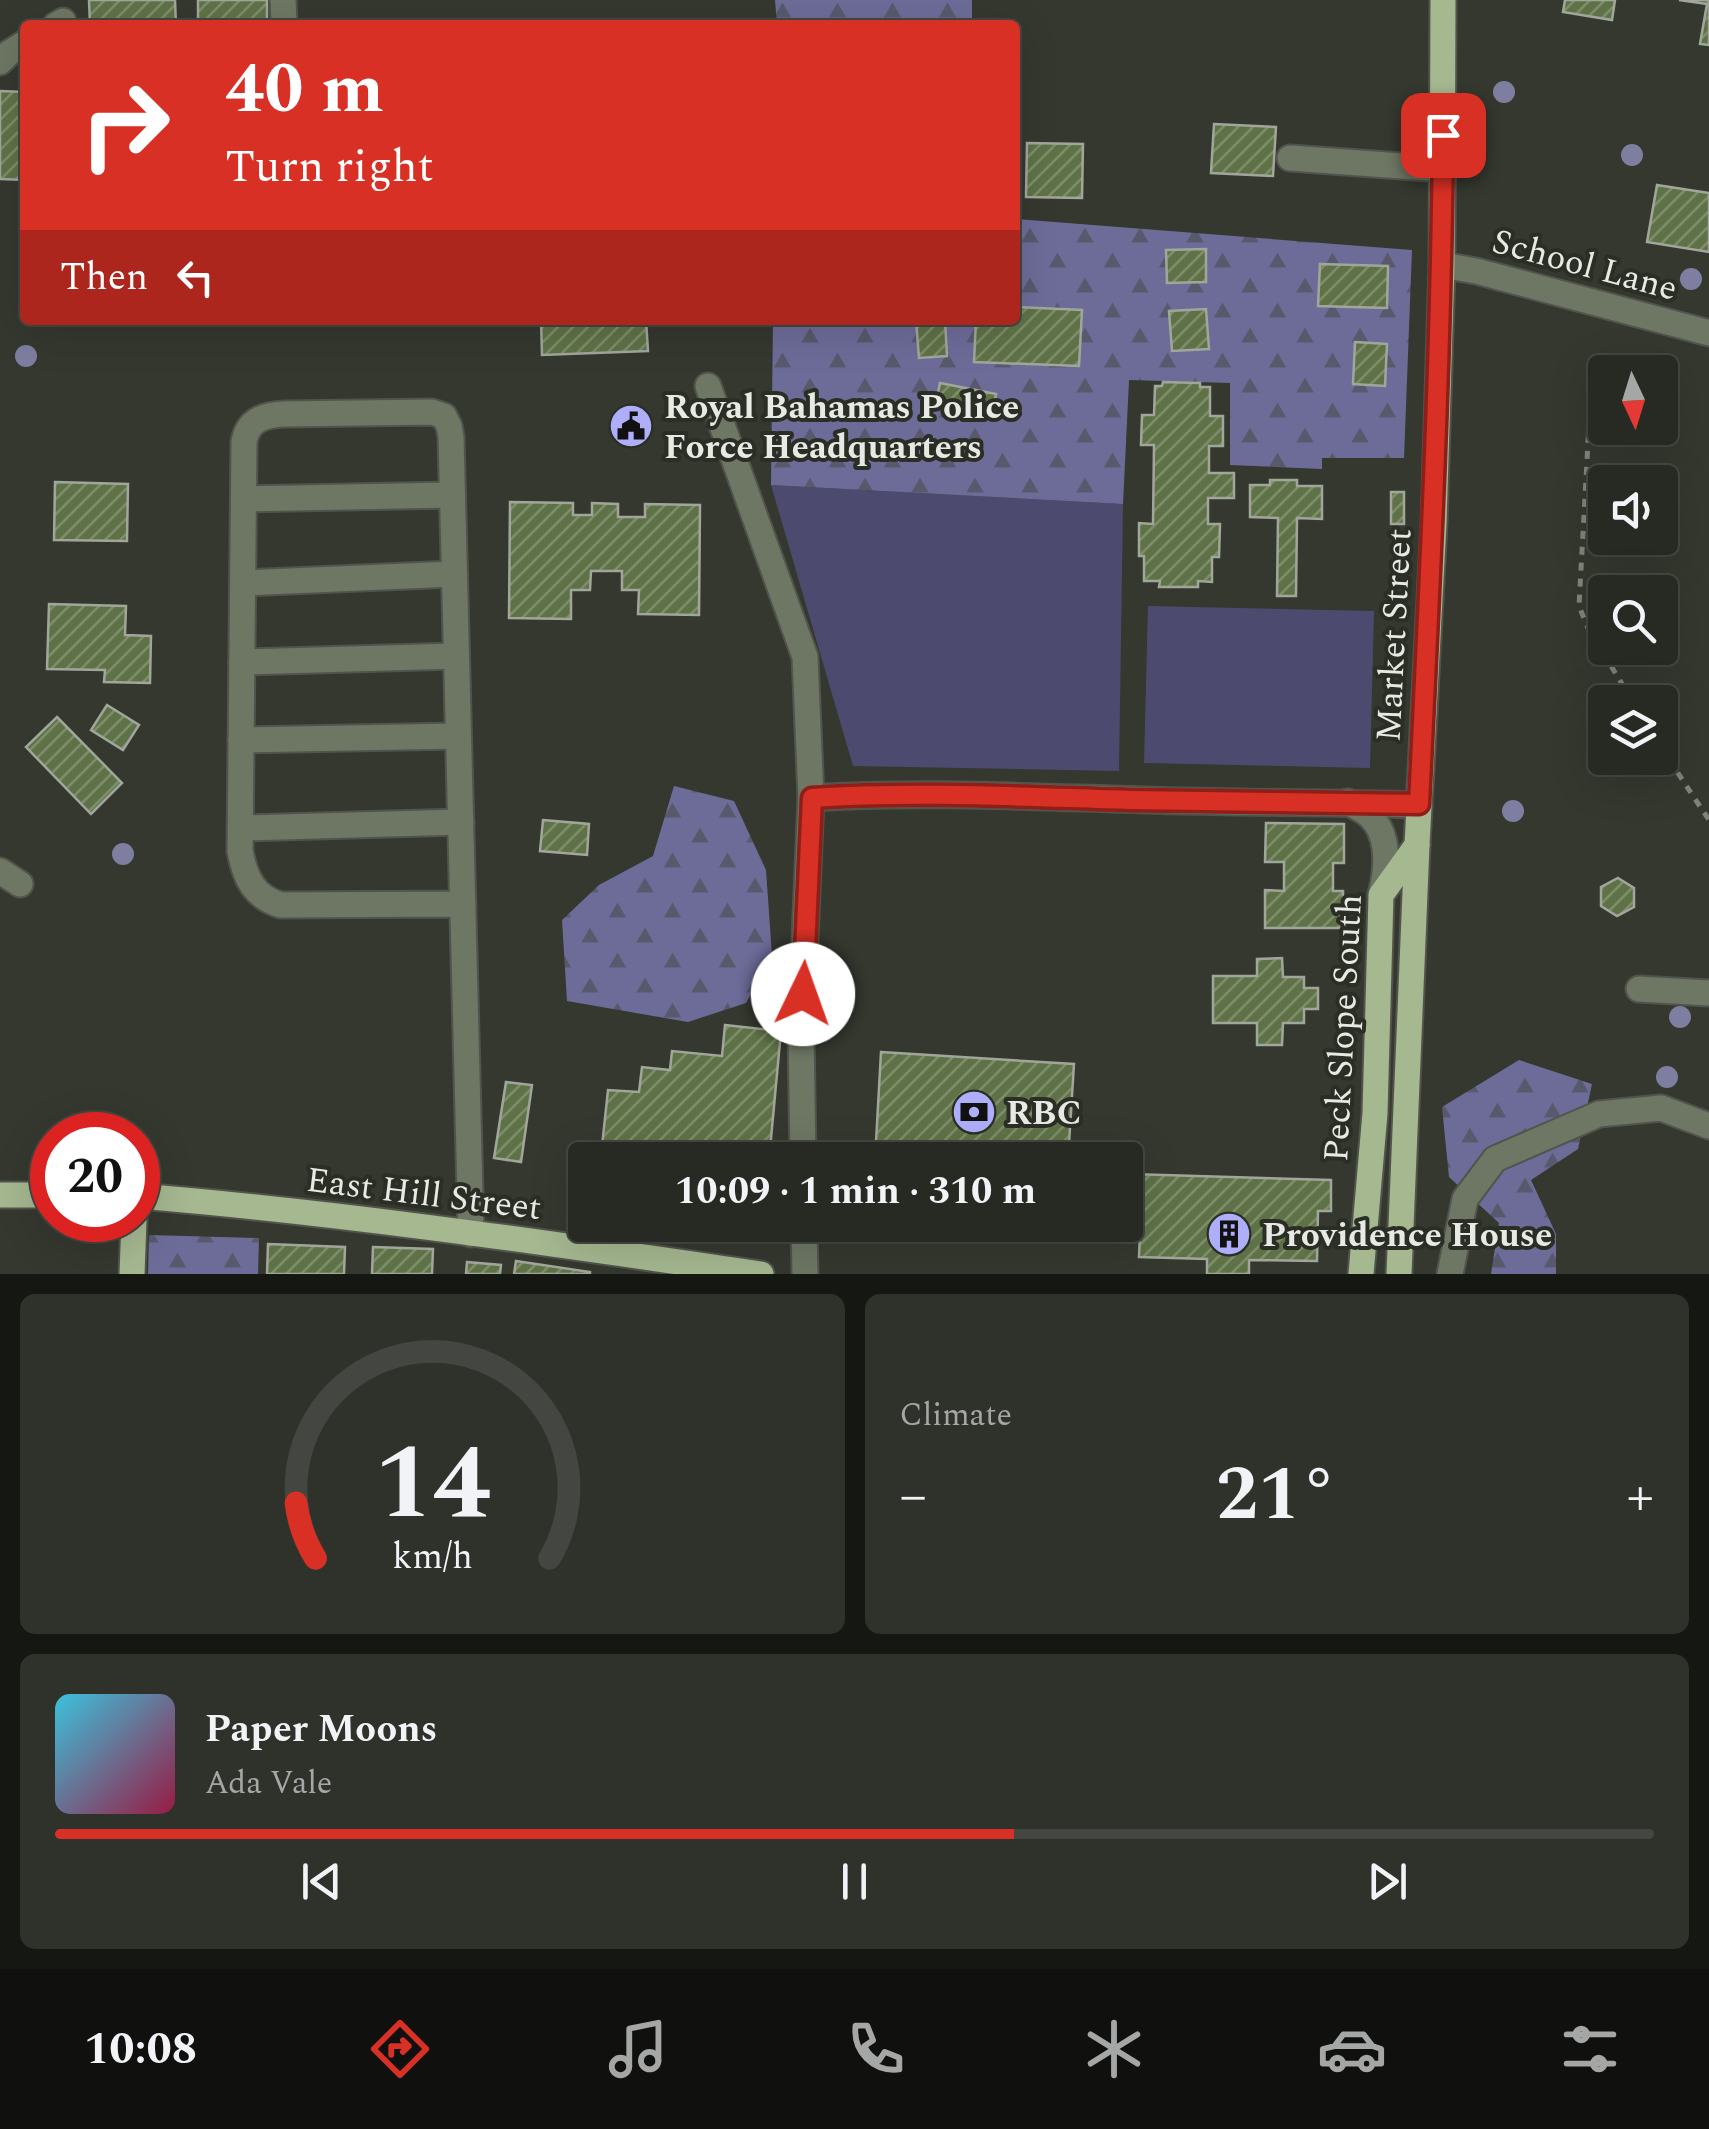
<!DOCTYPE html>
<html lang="en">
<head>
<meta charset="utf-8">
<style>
	body { margin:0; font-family:Spectral,serif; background:#2f322b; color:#f1f3f6; height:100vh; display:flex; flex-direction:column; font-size:38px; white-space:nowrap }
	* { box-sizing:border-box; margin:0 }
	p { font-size:32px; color:#a4a7a6 }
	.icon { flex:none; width:55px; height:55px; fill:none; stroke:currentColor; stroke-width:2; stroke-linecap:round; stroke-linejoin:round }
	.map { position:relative; height:1274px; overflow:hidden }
	.side { display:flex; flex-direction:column; gap:20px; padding:20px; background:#151713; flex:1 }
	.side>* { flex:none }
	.guide { position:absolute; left:20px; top:20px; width:1000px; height:305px; border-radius:10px; box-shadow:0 10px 40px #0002,0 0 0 2px #434641; background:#d93025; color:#fff; overflow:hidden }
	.needle { width:65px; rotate:176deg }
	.buttons { position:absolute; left:1588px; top:355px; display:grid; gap:20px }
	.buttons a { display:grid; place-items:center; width:90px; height:90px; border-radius:10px; background:#272a23; box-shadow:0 10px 40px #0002,0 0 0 2px #434641; font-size:50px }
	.speed { position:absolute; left:30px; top:1112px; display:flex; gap:20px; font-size:50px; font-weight:700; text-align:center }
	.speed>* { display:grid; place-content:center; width:130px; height:130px; border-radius:50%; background:#272a23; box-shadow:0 10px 40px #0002,0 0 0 2px #434641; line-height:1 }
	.speed .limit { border:15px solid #d22; background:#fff; color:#111 }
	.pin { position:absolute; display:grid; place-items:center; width:85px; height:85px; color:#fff; margin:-42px; border-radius:20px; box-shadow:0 5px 15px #0006 }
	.me { position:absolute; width:110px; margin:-55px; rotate:3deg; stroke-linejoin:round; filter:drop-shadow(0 0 8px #0008) }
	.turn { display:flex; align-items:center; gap:35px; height:210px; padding:0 40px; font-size:45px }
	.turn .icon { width:130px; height:130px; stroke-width:2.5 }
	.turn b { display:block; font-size:70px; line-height:85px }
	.then { display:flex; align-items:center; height:95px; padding:0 40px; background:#0003; gap:20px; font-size:38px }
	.big { font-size:75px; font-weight:700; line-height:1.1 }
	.side .widget { flex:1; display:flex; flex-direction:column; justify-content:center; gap:15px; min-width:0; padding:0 35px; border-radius:15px; background:#2f322b }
	.side .dial { align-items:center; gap:0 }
	.dial svg { height:260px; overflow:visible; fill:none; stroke:#434641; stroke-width:7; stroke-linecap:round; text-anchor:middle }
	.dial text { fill:#f1f3f6; stroke:none }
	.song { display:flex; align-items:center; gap:30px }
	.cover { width:120px; height:120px; border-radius:15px; background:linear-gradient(135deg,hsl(190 70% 55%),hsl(340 70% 35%)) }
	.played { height:10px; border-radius:5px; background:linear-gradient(90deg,#d93025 60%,#434641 60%) }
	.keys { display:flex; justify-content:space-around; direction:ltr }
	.heat { display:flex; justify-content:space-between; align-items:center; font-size:55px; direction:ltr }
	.side .tiles { flex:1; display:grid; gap:20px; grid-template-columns:1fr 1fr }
	.widget:last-child { grid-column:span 2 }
	.trip { position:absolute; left:568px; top:1142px; width:575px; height:100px; border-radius:10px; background:#272a23; box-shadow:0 10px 40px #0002,0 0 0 2px #434641; font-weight:700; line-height:100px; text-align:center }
	.tabs { display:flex; height:160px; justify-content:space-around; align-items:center; background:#10110e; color:#a4a7a6 }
	.tabs .icon { width:70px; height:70px }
	.tabs .current { color:#d93025 }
	.tabs b { font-size:45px; color:#f1f3f6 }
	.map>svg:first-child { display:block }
</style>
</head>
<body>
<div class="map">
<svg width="1709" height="1274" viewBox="0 0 1709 1274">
	<defs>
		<pattern id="forest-firs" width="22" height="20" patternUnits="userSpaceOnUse" patternTransform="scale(2.5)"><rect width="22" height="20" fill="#6d6c99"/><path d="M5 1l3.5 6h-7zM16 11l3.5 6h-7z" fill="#59596e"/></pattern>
		<pattern id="building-hatch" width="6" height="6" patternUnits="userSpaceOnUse" patternTransform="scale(2.5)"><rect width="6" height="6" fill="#5f7247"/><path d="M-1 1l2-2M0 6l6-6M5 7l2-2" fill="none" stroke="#7e8d6a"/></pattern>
	</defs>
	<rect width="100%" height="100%" fill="#34382f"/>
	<!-- green -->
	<g fill="#4c4b6f">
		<path d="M771 485 1123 504 1119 771 853 766Z"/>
		<path d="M1148 606 1374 611 1370 768 1144 763Z"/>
	</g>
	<!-- forest -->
	<g fill="url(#forest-firs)">
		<path d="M775 0H972V25H777Z"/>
		<path d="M1015 219 1412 250 1404 458H1322V469L1230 465V383L1129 380 1123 504 771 485 773 320H1015Z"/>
		<path d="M674 786 734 801 766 870 772 956 746 1003 688 1022 567 1001 562 920 599 885 653 856Z"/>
		<path d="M1519 1060 1592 1084 1578 1149 1531 1180 1556 1234V1274H1491L1499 1223 1449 1177 1442 1107Z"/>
		<path d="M149 1235 259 1238 258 1274H148Z"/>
	</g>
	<!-- building -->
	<g fill="url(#building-hatch)" stroke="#a1a69b" stroke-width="2.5">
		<path d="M89 0H175L176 25H90Z"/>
		<rect x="198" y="0" width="69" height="25"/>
		<path d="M1565 0H1615L1612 20 1563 12Z"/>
		<path d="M1679 0H1709V45L1700 44 1707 4Z"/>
		<path d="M0 91 25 92V180L0 179Z"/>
		<path d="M1214 124 1276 127 1273 176 1211 173Z"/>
		<path d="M1027 143 1083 144 1082 198 1026 197Z"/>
		<path d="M1657 185 1709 193V252L1647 242Z"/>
		<path d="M1206 249V282L1167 283 1166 250Z"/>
		<path d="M1320 264 1388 266 1387 308 1318 306Z"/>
		<path d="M1015 307 1082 310 1079 366 974 362 976 320H1015Z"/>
		<path d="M1206 309 1209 349 1172 351 1169 311Z"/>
		<path d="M541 320H646L648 351 542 355Z"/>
		<path d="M916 320H945L947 356 919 358Z"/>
		<path d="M1355 342 1387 344 1385 386 1353 384Z"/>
		<path d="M1163 382 1200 383V387H1210V416H1223V446H1209V473H1234V498H1208V524H1220L1219 557H1212V582L1198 581V587H1159L1160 581H1144V556H1139V523L1153 524 1154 445H1141L1142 415H1154L1155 386H1162Z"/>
		<path d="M940 383 996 394 991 419 935 407Z"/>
		<path d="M1270 480H1297V486H1322V519L1297 518 1296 596H1277L1278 518 1250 517V485H1270Z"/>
		<path d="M55 482 128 484 127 541 54 540Z"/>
		<rect x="1391" y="492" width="13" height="32"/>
		<path d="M510 502 573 503V515H592V503L618 504V517H645V504L700 505 699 615 638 614 639 590H622V571H591L590 590H571V619L509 618Z"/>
		<path d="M49 604 126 606 125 635 151 636 150 683 104 682 105 670 47 669Z"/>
		<path d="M107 705 139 725 123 750 91 730Z"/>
		<path d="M57 717 122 783 91 814 26 747Z"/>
		<path d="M543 820 589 824 587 855 540 851Z"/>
		<path d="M1266 823 1344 824V863H1333V891H1343V928H1265V890L1284 891V862H1265Z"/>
		<path d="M1618 878 1634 888V907L1617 916 1601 906V887Z"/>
		<path d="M1282 958 1283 977H1304V988H1318V1009H1304V1023H1283L1282 1045H1257V1023H1213V976H1257V959Z"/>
		<path d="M725 1025 781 1031 769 1160H641L642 1150 602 1146 608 1090 639 1092 642 1067 670 1070 672 1051 722 1056Z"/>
		<path d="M881 1052 1074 1064 1068 1160H875Z"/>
		<path d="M506 1082 532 1085 521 1162 494 1158Z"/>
		<path d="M1130 1174 1331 1180V1211H1318L1317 1261 1249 1260V1274H1207V1259L1139 1257 1141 1206H1130Z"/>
		<path d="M268 1244 345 1247 344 1274H267Z"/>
		<path d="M373 1247 433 1249 432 1274H372Z"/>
		<path d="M516 1261 590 1272V1274H514Z"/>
		<path d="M467 1262 501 1265 500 1274H466Z"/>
	</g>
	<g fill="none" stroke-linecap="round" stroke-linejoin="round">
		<!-- minor casing -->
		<g stroke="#51544c" stroke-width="29">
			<g id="minor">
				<path d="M283 0 284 25"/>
				<path d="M56 25 63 21"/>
				<path d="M0 62 9 53 25 43"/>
				<path d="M1290 158 1443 169"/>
				<path d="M1442 265 1476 271 1709 333"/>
				<path d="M708 386 805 657 811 798"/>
				<path d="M244 499 452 495"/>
				<path d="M243 583 454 574"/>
				<path d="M242 662 456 656"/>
				<path d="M241 740 458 736"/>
				<path d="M1348 802C1354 806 1363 810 1369 815 1391 835 1387 870 1381 895"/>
				<path d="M241 828 461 822"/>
				<path d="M0 871 20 884"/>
				<path d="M463 904 281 905C254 897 245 878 240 851L244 442C248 420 263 415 284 414L432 412 444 416 449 426 451 437 471 1234"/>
				<path d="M1639 989 1709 993"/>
				<path d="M803 1160 801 1032 811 798C922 791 1034 797 1145 800 1236 803 1328 802 1419 805"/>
				<path d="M804 1225 805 1274"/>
				<path d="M1450 1274 1465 1199 1495 1159 1599 1114 1661 1108 1709 1126"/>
			</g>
		</g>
		<!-- major casing -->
		<g stroke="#51544c" stroke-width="29">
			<g id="major">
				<path d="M0 1195H52"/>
				<path d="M138 1196C346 1213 554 1244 761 1274"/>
				<path d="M132 1274 134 1220"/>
				<path d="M1361 1274 1375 1113 1381 895 1417 845"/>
				<path d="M1399 1274 1417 845 1434 523 1442 265 1443 0"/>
			</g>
		</g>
		<!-- path -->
		<g stroke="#80837c" stroke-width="5" stroke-dasharray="8 8" stroke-linecap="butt">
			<path d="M1591 387 1579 606 1588 628 1633 702"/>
			<path d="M1660 746 1709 820"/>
		</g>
		<!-- minor -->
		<use href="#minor" stroke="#6e7764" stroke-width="25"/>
		<!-- major -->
		<use href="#major" stroke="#a5b890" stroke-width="25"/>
	</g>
	<!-- trees -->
	<g fill="#7d7ea0">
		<circle cx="1504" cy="92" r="11"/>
		<circle cx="1632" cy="155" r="11"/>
		<circle cx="1691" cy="279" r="11"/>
		<circle cx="26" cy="356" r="11"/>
		<circle cx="1513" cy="811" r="11"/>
		<circle cx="123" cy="854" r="11"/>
		<circle cx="1680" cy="1017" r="11"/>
		<circle cx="1667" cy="1077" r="11"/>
	</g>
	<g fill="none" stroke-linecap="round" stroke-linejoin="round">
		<!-- route casing -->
		<g stroke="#8d1f18" stroke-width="25">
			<path id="route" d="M803 994 812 798C917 791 1024 797 1130 800 1226 802 1323 802 1419 804 1430 581 1441 359 1443 135"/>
		</g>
		<!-- route -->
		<use href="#route" stroke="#d93025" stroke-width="18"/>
	</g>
	<!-- icons -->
	<defs>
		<g id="civic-disc" transform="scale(2.25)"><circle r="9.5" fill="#afaefa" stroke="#2a2e25"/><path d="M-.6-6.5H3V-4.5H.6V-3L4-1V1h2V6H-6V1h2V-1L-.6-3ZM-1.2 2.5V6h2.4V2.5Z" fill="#111"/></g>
		<g id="bank-disc" transform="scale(2.25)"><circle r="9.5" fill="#afaefa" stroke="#2a2e25"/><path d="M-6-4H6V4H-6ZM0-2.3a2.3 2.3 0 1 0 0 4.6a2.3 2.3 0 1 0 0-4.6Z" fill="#111"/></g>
		<g id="building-disc" transform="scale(2.25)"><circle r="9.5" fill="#afaefa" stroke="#2a2e25"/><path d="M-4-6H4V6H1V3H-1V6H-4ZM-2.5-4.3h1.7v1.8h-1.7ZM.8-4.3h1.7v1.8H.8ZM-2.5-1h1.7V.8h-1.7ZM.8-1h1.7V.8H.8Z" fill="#111"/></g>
	</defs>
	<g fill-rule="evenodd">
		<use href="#civic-disc" x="631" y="426"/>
		<use href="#bank-disc" x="974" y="1112"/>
		<use href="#building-disc" x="1229" y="1234"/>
	</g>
	<g text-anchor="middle" stroke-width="8" stroke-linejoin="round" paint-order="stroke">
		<!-- street labels -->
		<g font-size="35" fill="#e7e9e4" stroke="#2a2e25">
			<text transform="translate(1585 264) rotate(15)" y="12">School Lane</text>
			<text transform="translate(1393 635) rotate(-87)" y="12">Market Street</text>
			<text transform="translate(1342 1028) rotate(-87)" y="12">Peck Slope South</text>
			<text transform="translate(424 1193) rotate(7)" y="12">East Hill Street</text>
		</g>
		<!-- poi labels -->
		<g font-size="35" font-weight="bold" fill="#e7e9e4" stroke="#2a2e25" text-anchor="start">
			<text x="664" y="418">Royal Bahamas Police<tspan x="664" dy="40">Force Headquarters</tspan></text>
			<text x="1006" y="1124">RBC</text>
			<text x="1262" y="1246">Providence House</text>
		</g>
	</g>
</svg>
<div class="buttons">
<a><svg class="needle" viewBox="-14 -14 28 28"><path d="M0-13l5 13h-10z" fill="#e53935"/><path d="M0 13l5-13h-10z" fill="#a4a7a6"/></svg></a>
<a><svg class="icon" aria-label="sound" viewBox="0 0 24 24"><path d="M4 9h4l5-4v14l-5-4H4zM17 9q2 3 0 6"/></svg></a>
<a><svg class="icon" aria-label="search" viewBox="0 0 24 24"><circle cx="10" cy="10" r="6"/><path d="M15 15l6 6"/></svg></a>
<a><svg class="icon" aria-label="layers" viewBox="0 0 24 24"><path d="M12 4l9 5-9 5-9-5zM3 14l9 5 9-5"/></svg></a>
</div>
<div class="speed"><div class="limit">20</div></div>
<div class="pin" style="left:1443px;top:135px;background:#d93025"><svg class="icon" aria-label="arrive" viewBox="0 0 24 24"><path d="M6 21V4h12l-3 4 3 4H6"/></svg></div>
<svg class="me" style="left:803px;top:994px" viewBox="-20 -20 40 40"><circle r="19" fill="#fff"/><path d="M0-13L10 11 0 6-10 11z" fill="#d93025"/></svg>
<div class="trip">10:09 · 1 min · 310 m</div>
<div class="guide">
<div class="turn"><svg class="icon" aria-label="right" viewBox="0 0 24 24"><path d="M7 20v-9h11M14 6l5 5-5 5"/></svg><div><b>40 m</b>Turn right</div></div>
<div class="then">Then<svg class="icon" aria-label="left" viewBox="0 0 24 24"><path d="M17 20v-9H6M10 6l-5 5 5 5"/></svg></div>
</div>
</div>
<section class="side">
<div class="tiles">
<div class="widget dial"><svg viewBox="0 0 100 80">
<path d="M14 69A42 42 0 1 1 86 69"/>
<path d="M14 69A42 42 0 0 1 8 52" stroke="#d93025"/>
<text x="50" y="56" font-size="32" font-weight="700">14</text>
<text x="50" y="72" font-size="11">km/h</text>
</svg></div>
<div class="widget"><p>Climate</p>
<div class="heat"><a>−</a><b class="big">21°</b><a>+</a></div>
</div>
<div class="widget">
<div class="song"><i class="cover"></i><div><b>Paper Moons</b><p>Ada Vale</p></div></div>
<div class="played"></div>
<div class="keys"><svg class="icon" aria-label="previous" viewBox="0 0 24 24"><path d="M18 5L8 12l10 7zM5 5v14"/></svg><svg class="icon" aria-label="pause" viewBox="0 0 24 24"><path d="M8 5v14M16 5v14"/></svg><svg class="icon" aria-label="next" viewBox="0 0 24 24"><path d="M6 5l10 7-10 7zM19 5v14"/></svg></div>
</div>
</div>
</section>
<nav class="tabs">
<b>10:08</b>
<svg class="icon current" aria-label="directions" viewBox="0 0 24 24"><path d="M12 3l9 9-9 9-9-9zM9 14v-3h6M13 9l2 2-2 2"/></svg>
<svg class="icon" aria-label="music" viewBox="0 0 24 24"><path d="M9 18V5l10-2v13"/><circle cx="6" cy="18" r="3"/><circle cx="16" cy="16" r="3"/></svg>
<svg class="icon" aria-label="phone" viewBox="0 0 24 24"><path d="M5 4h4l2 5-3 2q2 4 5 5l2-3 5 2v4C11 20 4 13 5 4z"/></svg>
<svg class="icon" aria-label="climate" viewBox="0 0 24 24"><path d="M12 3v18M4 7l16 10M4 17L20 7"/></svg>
<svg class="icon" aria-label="car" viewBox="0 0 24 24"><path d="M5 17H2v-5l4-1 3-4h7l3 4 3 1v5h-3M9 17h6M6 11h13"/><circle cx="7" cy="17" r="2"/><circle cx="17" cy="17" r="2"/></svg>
<svg class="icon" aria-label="filters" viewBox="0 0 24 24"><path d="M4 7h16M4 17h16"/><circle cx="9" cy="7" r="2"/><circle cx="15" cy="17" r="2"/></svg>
</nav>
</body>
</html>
